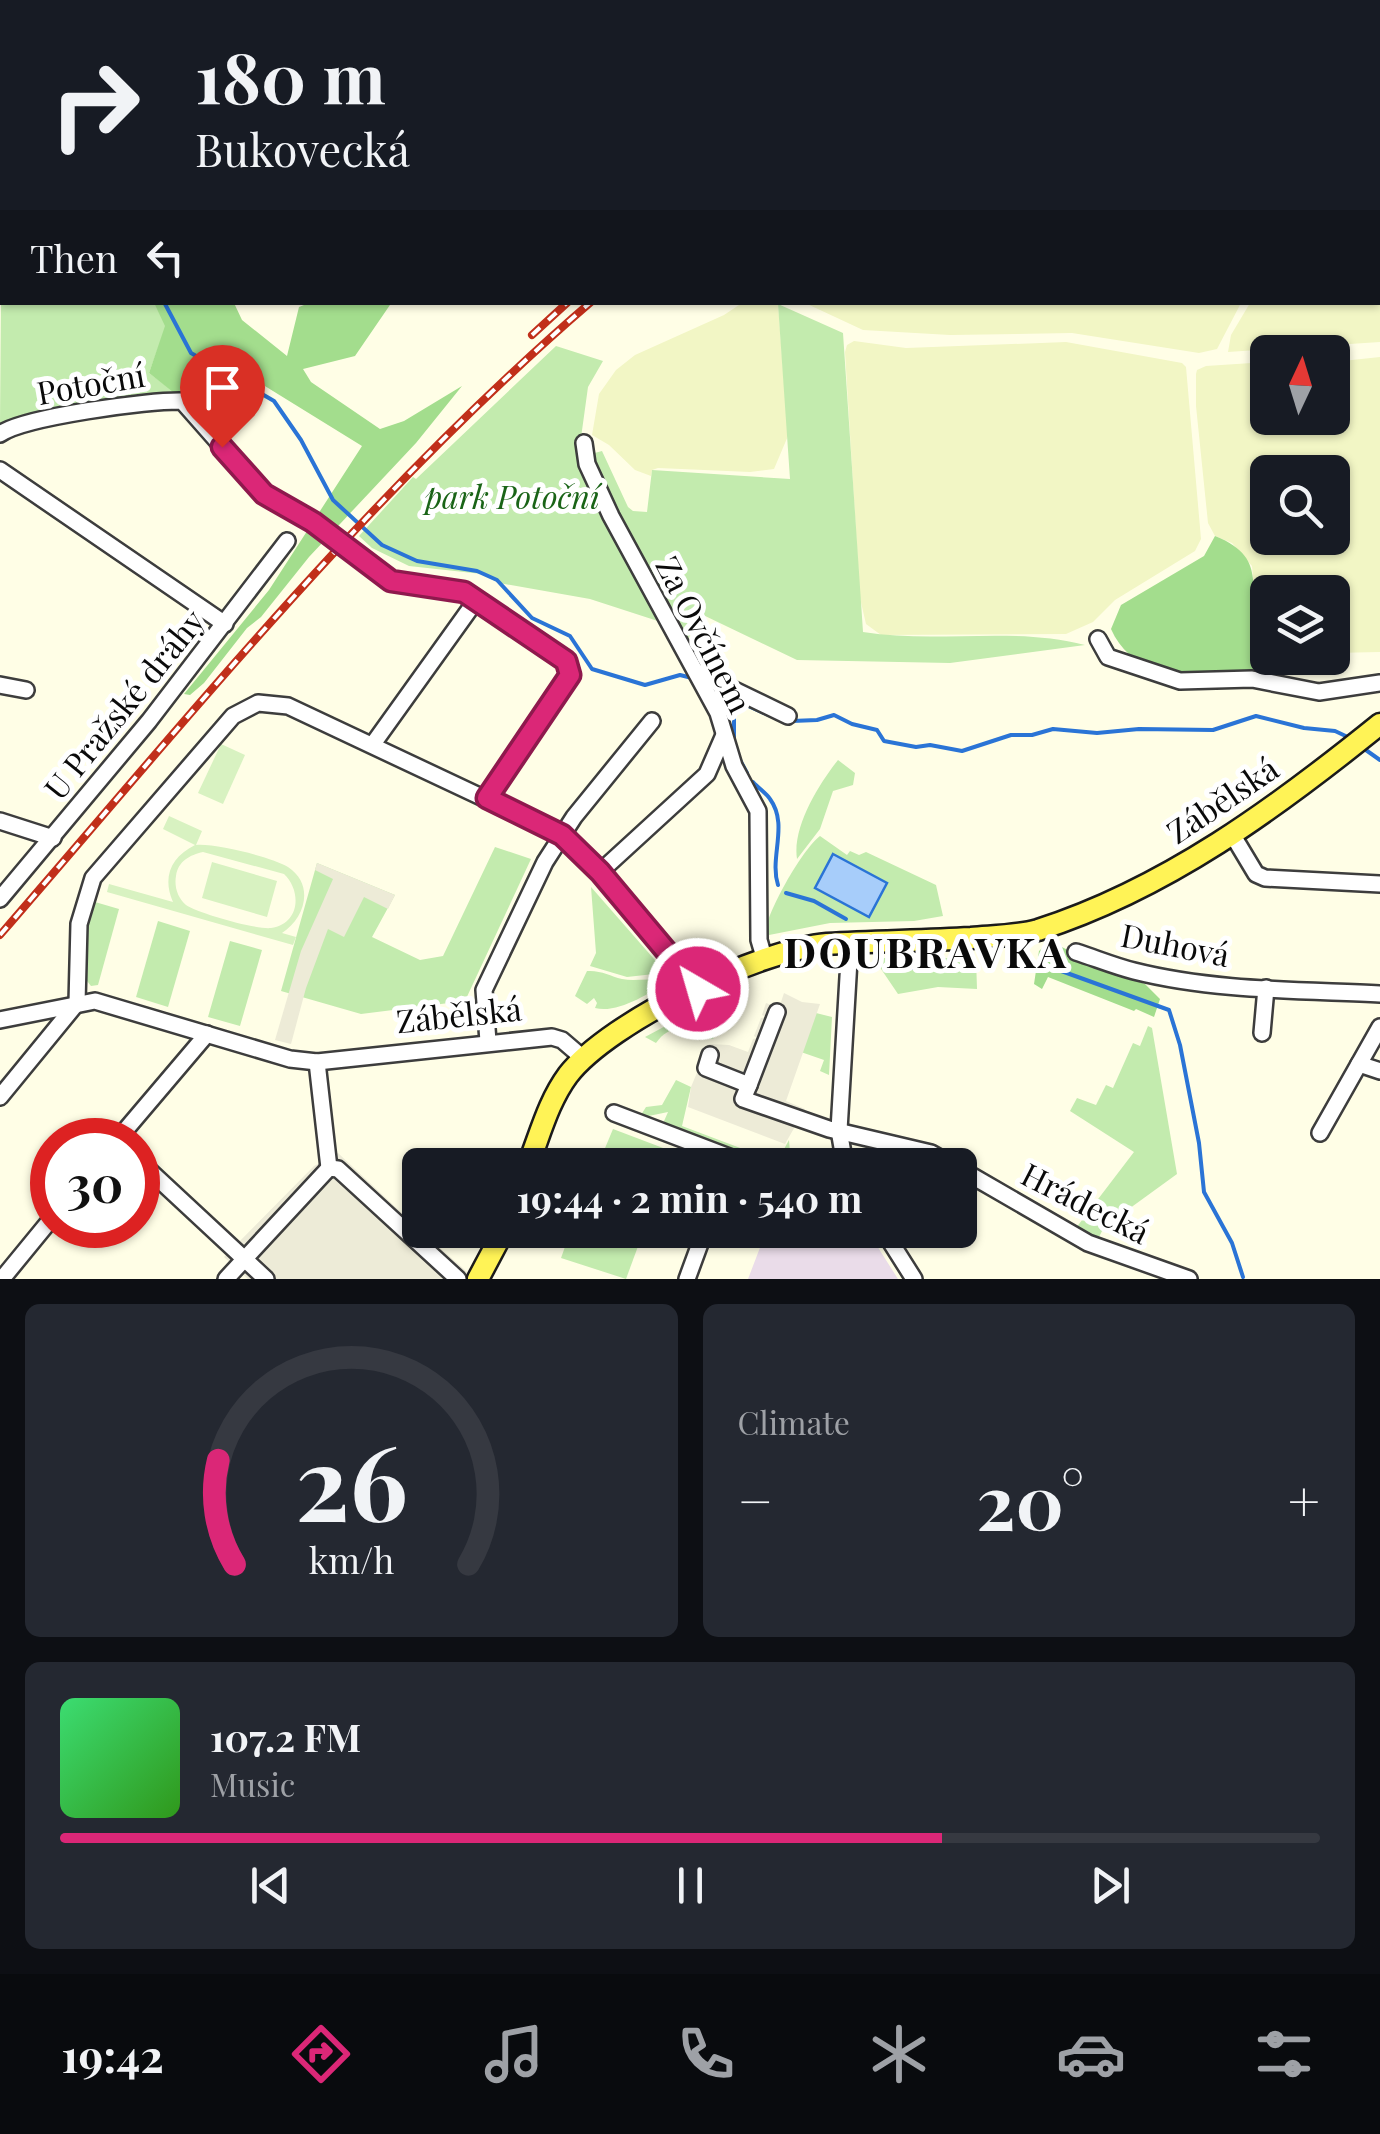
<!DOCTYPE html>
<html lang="en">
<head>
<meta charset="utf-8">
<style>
	body { margin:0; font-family:"Playfair Display",serif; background:#242831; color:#f1f3f6; height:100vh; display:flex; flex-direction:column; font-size:38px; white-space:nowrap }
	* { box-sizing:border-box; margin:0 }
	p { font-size:32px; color:#9ea1a6 }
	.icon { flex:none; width:55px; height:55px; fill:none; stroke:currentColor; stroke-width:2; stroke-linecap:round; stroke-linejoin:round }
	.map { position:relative; height:1279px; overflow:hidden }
	.drawer { display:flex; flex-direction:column; gap:25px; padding:25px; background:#0d0f14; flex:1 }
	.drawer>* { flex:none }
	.top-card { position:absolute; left:0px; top:0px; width:1380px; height:305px; box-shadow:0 2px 8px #0004; background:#171b24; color:#f1f3f6; overflow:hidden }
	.needle { width:65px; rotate:4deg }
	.buttons { position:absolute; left:1250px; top:335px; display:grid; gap:20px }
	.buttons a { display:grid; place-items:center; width:100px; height:100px; border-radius:15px; background:#171b24; box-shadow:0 2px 8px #0004; font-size:50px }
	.speed { position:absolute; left:30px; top:1118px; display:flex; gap:20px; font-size:50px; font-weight:700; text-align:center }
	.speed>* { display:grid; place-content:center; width:130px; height:130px; border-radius:50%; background:#171b24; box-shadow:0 2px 8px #0004; line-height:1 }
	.speed .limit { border:15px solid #d22; background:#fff; color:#111 }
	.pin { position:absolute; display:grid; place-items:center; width:85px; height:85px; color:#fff; margin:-102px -42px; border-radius:50% 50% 50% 0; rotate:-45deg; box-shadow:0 0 10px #0007 }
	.pin .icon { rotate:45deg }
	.me { position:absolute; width:110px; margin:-55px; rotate:322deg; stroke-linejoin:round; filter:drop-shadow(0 0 8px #0008) }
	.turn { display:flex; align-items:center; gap:35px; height:210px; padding:0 30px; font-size:45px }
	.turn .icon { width:130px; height:130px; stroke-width:2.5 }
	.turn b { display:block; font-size:70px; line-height:85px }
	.then { display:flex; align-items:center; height:95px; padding:0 30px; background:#0003; gap:20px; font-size:38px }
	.big { font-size:75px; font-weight:700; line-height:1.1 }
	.drawer .tile { flex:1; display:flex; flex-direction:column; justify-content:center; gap:15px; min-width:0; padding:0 35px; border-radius:15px; background:#242831 }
	.drawer .dial { align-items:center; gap:0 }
	.dial svg { height:260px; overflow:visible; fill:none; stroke:#363941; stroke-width:7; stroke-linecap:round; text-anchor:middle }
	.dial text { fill:#f1f3f6; stroke:none }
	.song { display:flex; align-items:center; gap:30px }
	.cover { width:120px; height:120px; border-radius:15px; background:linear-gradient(135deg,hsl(140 70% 55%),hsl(110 70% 35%)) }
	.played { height:10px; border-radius:5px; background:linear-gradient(90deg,#db2777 70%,#363941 70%) }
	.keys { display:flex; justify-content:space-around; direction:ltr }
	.heat { display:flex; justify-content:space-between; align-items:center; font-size:55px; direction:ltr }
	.drawer .tiles { flex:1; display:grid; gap:25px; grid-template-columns:1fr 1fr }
	.tile:last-child { grid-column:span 2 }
	.trip { position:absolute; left:402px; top:1148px; width:575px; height:100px; border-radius:15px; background:#171b24; box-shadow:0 2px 8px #0004; font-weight:700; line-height:100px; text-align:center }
	.tab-bar { display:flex; height:160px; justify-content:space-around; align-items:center; background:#090b0e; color:#9ea1a6 }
	.tab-bar .icon { width:70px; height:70px }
	.tab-bar .on { color:#db2777 }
	.tab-bar b { font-size:45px; color:#f1f3f6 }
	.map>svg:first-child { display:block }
</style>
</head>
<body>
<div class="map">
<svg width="1380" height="1279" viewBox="0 0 1380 1279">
	<rect width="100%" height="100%" fill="#fffee6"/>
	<!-- industrial -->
	<path fill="#eadce9" d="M791 1230H867L898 1279H748L761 1245 773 1246 787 1240Z"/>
	<!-- farmland -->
	<g fill="#f2f6c5" fill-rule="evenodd">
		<path d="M1378 136H1380V342L1228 352 1231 335 1250 303 1378 302Z"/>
		<path d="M742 303 778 304 788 436 774 469 750 472 658 468 652 470 651 476 635 470 609 445 592 435 599 394 616 370 635 355 724 315Z"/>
		<path d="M805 303H1241L1217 349 1199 353 1072 333 950 335 863 330Z"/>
		<path d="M854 341 906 348 1066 342 1182 363 1186 367 1201 539 1195 551 1115 600 1093 622 1066 634 881 635 866 624 860 598 845 352 847 345Z"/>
		<path d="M1380 357V652L1333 653 1332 592H1268L1267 633 1256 609 1252 566 1232 543 1215 536 1208 523 1196 406V374L1197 370 1206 366 1267 362 1268 418H1332L1333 362ZM1268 472H1332V538H1268Z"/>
	</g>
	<!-- green -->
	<g fill="#c3ebae">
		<path d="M2 171V302L154 303 166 326 149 373 177 394 6 426 0 423Z"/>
		<path d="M778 304 843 333 863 632C937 644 1011 626 1085 645L950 663 797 660 701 614 687 641 620 524 591 454 602 451 628 507 633 511 647 512 652 470 790 479Z"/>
		<path d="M556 346 603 361 588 387 580 445 667 624 590 599 499 583 482 574 409 566 372 548 359 536 413 477 416 479Z"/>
		<path d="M838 760 855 773 853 785 833 791 820 829 797 859C792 827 819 784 838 760Z"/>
		<path d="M820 836 847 855 850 851 859 855 866 852 936 885 943 916 914 921 830 923 764 936C767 912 801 851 820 836Z"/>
		<path d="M495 847 531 859 465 1001 361 1014 281 991 317 863 395 895 372 937 420 960 443 956Z"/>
		<path d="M591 887 668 975V977L654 974 627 977 590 966 596 953Z"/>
		<path d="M95 902 119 909 98 985 91 986 87 981 88 925Z"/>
		<path d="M158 921 190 931 168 1007 136 997Z"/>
		<path d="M230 941 262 950 240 1026 208 1017Z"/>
		<path d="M881 958H976L977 989 938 987 898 994 879 966Z"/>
		<path d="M587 971C601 970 610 976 622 979 638 982 651 976 666 983 648 994 617 1014 595 1008L597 1003 594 998 587 1004 575 996Z"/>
		<path d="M714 1000 726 1006 719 1022 714 1017 719 1023 713 1039C691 1035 673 1018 656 1043L645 1037Z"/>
		<path d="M812 1012 832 1017 829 1075 820 1071 824 1060 798 1051Z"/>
		<path d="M1148 1026 1152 1028 1177 1174 1104 1227 1098 1239 1076 1228 1134 1152 1070 1111 1077 1098 1096 1105 1106 1085 1113 1088 1133 1043 1140 1046Z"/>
		<path d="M676 1080 691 1087 682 1126 777 1162 789 1140 791 1165H757L661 1128 668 1112 639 1118 646 1107 662 1105Z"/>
		<path d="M613 1129 671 1151 668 1165H598Z"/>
		<path d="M571 1230H644L626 1279 561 1258Z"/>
	</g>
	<!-- forest -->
	<g fill="#a3dd8d">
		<path d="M392 302 355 356 303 369 311 382 380 429 404 421 462 386 416 443 309 557 261 617 247 628 204 683 190 695 184 694 269 590 362 446 260 383 226 434 149 373 165 326 154 303H234L242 320 287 356 299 307 309 303Z"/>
		<path d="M1215 536C1275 560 1239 593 1267 633L1265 643 1254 647 1261 676C1209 677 1136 686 1111 629L1121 605 1204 556Z"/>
		<path d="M1050 941 1109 971 1145 984 1160 999 1154 1017 1136 1009 1134 1011 1048 977 1042 989 1034 984 1039 951Z"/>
	</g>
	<!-- pitch -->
	<g fill="#d8f2c1" fill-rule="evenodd">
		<path d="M221 744 245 755 223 804 198 793Z"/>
		<path d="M169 816 202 831 196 845C214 843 272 857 288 867 315 885 305 918 282 933L296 937 293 945 107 892 109 884 173 902C162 877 171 857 195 845L163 829ZM203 852 284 874C302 891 300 924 271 928 257 930 197 913 186 905 178 898 174 887 176 876 178 861 190 855 203 852Z"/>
		<path d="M212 862 277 881 267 917 202 898Z"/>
	</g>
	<!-- plaza -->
	<g fill="#edebd7">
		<path d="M317 863 395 895 388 909 364 897 344 937 328 929 306 988 291 1044 275 1040 301 951 333 879 315 870Z"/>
		<path d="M784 993 802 1002 820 1004 786 1101 805 1109 785 1144 688 1107 691 1087 709 1044 729 1045 748 1052 753 1039 757 1038 754 1036 761 1018 766 1017 762 1015 766 1003 779 1008Z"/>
		<path d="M338 1153 420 1230 475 1279H248L224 1257 314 1166Z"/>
	</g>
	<!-- water -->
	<path fill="#a7cdfa" stroke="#2a74d6" stroke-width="2.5" d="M833 854 887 883 869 917 815 888Z"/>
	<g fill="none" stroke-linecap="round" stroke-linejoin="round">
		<!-- stream -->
		<g stroke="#2a74d6" stroke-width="4">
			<path d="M164 302 191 353 274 401 301 440 333 500 382 545 417 561 477 571 497 580 532 618 570 636 592 669 645 685 680 675 692 678"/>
			<path d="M713 690 773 717"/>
			<path d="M792 721 817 720 834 715 852 724 877 730 884 741 916 747 930 745 962 751 1011 735H1032L1053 729 1097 733 1139 729 1213 730 1256 716 1304 728 1335 731 1352 739"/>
			<path d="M734 742V702"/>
			<path d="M1363 748 1380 760"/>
			<path d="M740 760 747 773"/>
			<path d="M753 782C758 788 766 793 770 799 789 825 769 857 778 885"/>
			<path d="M786 893 814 901 846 919"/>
			<path d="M892 961 913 968 968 966"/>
			<path d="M1042 964 1169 1010 1180 1045 1199 1143 1204 1192 1232 1243 1243 1277"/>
		</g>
		<!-- minor casing -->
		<g stroke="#3d3d3d" stroke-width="20">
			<g id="minor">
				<path d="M0 434C24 417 149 400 182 401L263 493 313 522 391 581 464 592 471 596 566 661 570 675 487 798"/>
				<path d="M584 443 587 464 611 516 718 713 734 766 758 811 759 940 764 957"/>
				<path d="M0 470 225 624"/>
				<path d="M1098 639 1108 657 1180 681 1252 679 1319 692 1380 683"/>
				<path d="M697 672 788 716"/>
				<path d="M0 685 26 690"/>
				<path d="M373 744 477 599"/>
				<path d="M0 821 53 838"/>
				<path d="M1232 834 1256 874 1265 878 1380 884"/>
				<path d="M600 872 707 774 724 735"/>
				<path d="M0 899 149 721 287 541"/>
				<path d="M1076 952C1095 958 1114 966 1134 971 1213 991 1299 990 1380 994"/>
				<path d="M77 1003 79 924 93 878 233 716 258 703 288 706 562 835 600 872 698 989"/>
				<path d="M0 1020 95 1001 290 1059 317 1062 552 1037 562 1040 583 1058"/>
				<path d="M1262 1033 1266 988"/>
				<path d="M488 1041 484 990 545 862 574 817 652 721"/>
				<path d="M710 1055 706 1068 749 1085 743 1099 829 1129 931 1153 952 1165"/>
				<path d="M317 1062 329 1168"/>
				<path d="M1359 1064 1380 1071"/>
				<path d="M749 1085 777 1012"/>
				<path d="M0 1097 77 1003"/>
				<path d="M614 1113 732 1158 729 1165"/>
				<path d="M1320 1133 1380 1027"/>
				<path d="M117 1140 207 1034"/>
				<path d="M138 1160 266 1279"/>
				<path d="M845 1165 839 1130 850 943"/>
				<path d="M329 1168 338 1169 458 1279"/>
				<path d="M960 1169 1088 1243 1189 1279"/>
				<path d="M883 1230 914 1279"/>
				<path d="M2 1279 52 1218"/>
				<path d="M226 1279 329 1168"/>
				<path d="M687 1279 705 1230"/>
			</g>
		</g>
		<!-- major casing -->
		<g stroke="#1b1b1b" stroke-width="25">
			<g id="major">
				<path d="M528 1165C540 1135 548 1102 568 1075 610 1021 759 950 827 944 875 941 923 941 971 938 993 936 1017 936 1038 930 1166 889 1276 808 1380 724"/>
				<path d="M478 1279 504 1230"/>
			</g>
		</g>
		<!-- minor -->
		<use href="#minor" stroke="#fff" stroke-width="15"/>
		<!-- major -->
		<use href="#major" stroke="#fff356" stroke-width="20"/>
		<!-- rail casing -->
		<g stroke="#c12f1a" stroke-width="8">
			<g id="rail">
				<path d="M532 335 568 302"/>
				<path d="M0 935C189 717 371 491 591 302"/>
			</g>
		</g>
		<!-- rail -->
		<use href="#rail" stroke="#fff" stroke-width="4" stroke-dasharray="11" stroke-linecap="butt"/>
	</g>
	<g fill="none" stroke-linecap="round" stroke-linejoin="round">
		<!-- route casing -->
		<g stroke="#8e194d" stroke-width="25">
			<path id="route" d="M222 447 264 494 313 522 391 581 464 592 566 661 570 675 487 798 562 835 600 872 698 989"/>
		</g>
		<!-- route -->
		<use href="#route" stroke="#db2777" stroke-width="18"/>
	</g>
	<g text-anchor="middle" stroke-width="10" stroke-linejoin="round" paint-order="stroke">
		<!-- street labels -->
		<g font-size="32" fill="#0a0a0a" stroke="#fff">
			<text transform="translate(91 385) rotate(-10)" y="11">Potoční</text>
			<text transform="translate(703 635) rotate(63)" y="11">Za Ovčínem</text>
			<text transform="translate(125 705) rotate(-51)" y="11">U Pražské dráhy</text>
			<text transform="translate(1223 801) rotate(-34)" y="11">Zábělská</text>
			<text transform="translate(1175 946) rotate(11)" y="11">Duhová</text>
			<text transform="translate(459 1016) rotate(-6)" y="11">Zábělská</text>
			<text transform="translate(1085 1204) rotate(27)" y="11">Hrádecká</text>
		</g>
		<!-- park labels -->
		<g font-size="32" font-style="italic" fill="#1a6417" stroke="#fff">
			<text x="512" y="509">park Potoční</text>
		</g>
		<!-- district labels -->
		<g font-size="42" font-weight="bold" letter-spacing="2.5" fill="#0a0a0a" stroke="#fff">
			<text x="926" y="968">DOUBRAVKA</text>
		</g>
	</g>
</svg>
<div class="buttons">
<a><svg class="needle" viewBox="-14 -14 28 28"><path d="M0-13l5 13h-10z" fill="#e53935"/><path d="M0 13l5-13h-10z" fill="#9ea1a6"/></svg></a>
<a><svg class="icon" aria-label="search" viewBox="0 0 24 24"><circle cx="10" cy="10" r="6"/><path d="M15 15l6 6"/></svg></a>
<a><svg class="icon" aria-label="layers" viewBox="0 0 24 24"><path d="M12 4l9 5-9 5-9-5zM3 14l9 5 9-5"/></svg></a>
</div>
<div class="speed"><div class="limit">30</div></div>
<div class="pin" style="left:222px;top:447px;background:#d93025"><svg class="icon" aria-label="arrive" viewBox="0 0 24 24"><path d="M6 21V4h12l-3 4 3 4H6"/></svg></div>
<svg class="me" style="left:698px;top:989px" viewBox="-20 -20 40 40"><circle r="17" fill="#db2777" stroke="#fff" stroke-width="3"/><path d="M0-11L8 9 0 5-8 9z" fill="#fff"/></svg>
<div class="trip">19:44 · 2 min · 540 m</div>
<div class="top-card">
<div class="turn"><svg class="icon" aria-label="right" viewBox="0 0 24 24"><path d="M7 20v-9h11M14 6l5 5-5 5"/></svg><div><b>180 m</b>Bukovecká</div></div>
<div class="then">Then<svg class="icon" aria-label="left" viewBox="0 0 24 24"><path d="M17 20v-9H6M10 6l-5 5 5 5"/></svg></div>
</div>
</div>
<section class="drawer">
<div class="tiles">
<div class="tile dial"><svg viewBox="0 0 100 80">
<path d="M14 69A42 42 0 1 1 86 69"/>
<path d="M14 69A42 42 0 0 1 9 37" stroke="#db2777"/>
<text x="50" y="56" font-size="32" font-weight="700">26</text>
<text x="50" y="72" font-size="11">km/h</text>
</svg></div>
<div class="tile"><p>Climate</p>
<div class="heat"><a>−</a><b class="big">20°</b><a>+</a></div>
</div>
<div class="tile">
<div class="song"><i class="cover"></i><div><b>107.2 FM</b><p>Music</p></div></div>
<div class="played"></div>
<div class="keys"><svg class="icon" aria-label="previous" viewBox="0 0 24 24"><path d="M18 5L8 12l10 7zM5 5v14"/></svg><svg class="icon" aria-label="pause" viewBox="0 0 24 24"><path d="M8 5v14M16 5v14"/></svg><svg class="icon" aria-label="next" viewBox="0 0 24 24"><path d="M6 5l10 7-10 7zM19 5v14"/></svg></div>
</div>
</div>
</section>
<nav class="tab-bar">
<b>19:42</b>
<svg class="icon on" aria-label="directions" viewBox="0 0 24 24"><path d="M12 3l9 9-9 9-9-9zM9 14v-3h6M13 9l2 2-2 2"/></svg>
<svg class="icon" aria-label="music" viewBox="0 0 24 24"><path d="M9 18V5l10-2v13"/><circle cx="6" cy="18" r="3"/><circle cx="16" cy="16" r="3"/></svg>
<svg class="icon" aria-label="phone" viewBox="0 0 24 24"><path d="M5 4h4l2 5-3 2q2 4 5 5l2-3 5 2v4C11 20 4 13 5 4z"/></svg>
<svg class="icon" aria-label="climate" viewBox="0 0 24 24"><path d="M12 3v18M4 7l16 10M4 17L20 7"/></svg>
<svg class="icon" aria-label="car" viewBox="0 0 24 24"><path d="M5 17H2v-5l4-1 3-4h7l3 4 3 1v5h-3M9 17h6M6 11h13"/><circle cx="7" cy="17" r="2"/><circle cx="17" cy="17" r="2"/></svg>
<svg class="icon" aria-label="filters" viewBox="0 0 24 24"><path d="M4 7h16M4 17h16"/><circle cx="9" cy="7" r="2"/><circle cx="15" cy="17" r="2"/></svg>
</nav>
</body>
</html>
